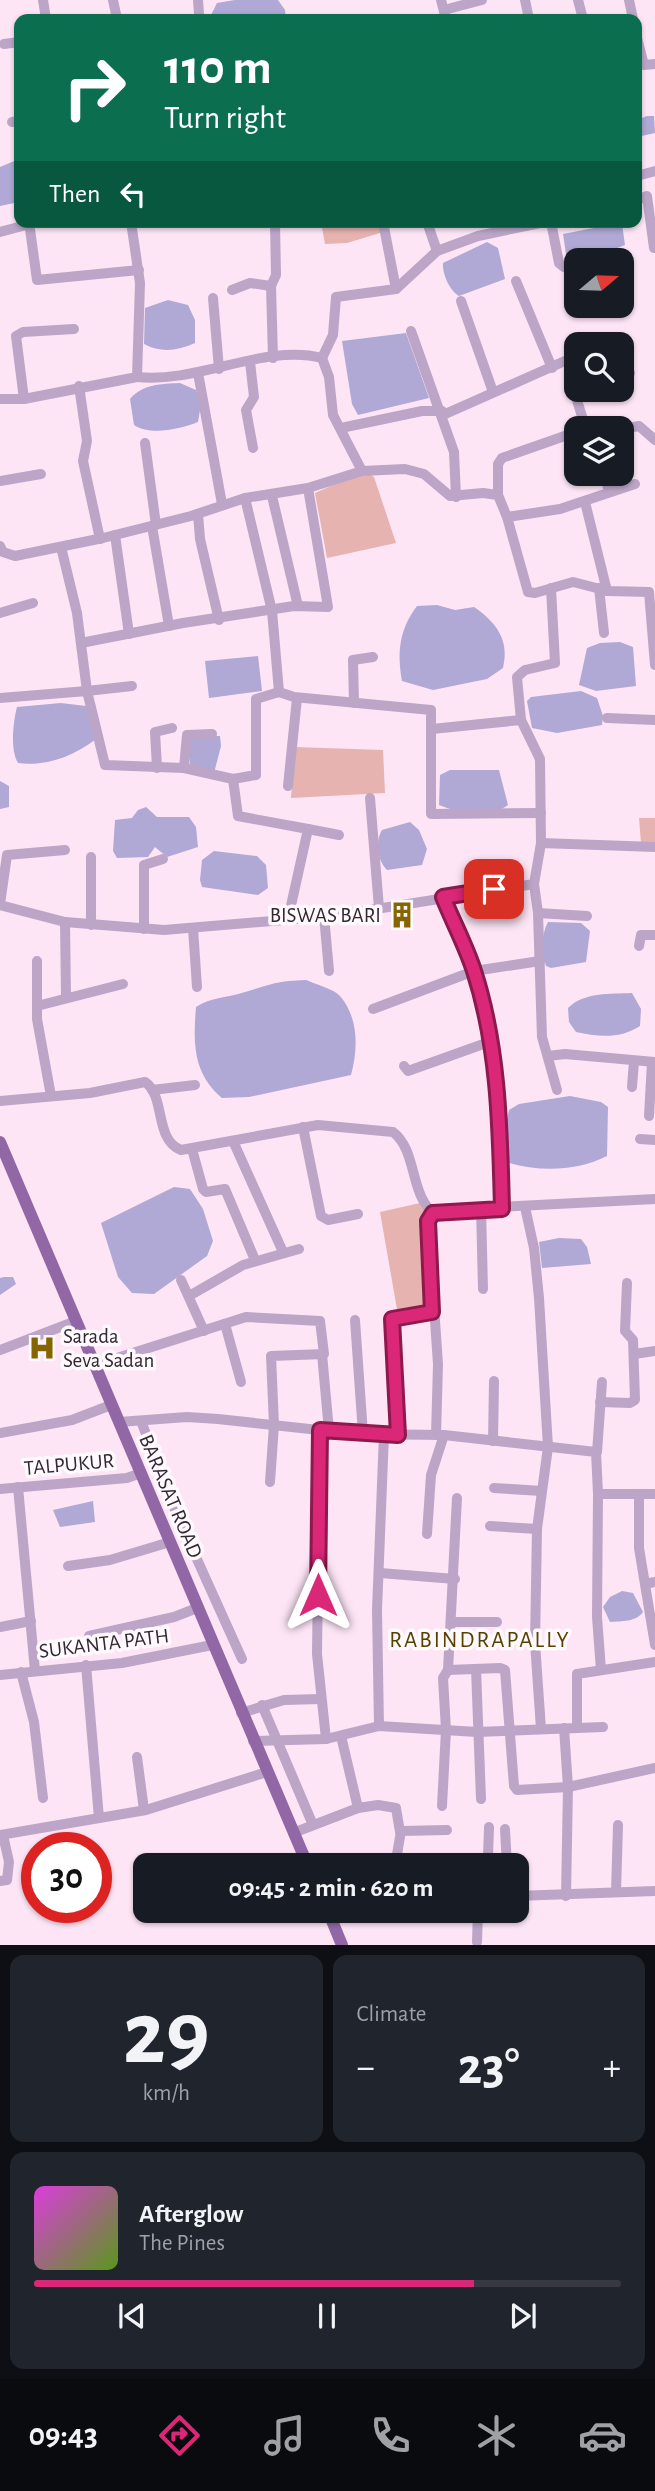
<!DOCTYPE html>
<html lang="en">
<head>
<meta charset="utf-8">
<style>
	body { margin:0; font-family:"Alegreya Sans",sans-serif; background:#20242c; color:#f1f3f6; height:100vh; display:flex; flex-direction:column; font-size:26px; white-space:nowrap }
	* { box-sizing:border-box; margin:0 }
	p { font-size:23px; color:#9ea1a6 }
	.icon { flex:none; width:38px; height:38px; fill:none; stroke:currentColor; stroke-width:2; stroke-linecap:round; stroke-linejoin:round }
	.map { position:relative; height:1945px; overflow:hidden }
	.panel { display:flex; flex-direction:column; gap:10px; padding:10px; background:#0d0f14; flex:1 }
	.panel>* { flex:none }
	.hud { position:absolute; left:14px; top:14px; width:628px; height:214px; border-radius:14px; box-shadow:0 2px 5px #0004; background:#0b6e4f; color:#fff; overflow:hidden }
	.needle { width:46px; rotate:71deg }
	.buttons { position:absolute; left:564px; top:248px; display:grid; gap:14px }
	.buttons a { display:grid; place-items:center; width:70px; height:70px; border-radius:14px; background:#171b24; box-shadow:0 2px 5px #0004; font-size:35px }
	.speed { position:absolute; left:21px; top:1832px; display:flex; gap:14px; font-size:35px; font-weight:700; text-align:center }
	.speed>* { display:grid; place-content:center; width:91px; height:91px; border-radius:50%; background:#171b24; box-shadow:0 2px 5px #0004; line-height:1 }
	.speed .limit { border:10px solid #d22; background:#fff; color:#111 }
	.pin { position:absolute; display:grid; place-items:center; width:60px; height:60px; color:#fff; margin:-30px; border-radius:14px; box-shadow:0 4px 10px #0006 }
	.me { position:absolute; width:77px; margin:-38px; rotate:0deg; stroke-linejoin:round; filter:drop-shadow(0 0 5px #0008) }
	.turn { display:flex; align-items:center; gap:24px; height:147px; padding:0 35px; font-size:32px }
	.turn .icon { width:91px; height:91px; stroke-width:2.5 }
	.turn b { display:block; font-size:49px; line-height:60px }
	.then { display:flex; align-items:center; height:66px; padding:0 35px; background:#0003; gap:14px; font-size:26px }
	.big { font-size:52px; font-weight:600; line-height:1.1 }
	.panel .widget { flex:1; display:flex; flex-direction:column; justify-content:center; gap:10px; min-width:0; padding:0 24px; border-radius:14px; background:#20242c }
	.panel .dial { align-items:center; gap:0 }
	.dial b { font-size:91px; line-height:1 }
	.song { display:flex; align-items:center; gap:21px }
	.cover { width:84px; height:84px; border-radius:10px; background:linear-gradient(135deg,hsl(300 70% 55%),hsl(90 70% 35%)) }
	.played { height:7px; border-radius:4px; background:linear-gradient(90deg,#db2777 75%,#363941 75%) }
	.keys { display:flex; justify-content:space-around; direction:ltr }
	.heat { display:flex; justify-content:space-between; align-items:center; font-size:38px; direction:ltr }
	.panel .tiles { flex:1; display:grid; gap:10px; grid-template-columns:1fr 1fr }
	.widget:last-child { grid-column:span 2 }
	.trip { position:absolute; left:133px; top:1853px; width:396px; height:70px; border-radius:14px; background:#171b24; box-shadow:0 2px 5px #0004; font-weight:600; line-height:70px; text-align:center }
	.tabs { display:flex; height:112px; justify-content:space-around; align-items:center; background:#090b0e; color:#9ea1a6 }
	.tabs .icon { width:49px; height:49px }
	.tabs .selected { color:#db2777 }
	.tabs b { font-size:32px; color:#f1f3f6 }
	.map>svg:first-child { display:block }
</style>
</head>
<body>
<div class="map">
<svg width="655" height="1945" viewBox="0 0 655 1945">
	<rect width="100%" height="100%" fill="#fde5f6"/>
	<!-- green -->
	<g fill="#e6b3b1">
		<path d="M321 222H381L380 233 347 243 325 244Z"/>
		<path d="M365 471 374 477 396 543 327 558 315 493Z"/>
		<path d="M295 747 383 750 385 793 291 798Z"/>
		<path d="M639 818H655V843H641Z"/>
		<path d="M420 1203 430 1213 434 1309 398 1315 380 1212Z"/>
	</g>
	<!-- water -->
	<g fill="#b0a8d5">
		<path d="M235 0H278L285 10 286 19H209L217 3Z"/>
		<path d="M647 116H654L655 133 637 137V120Z"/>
		<path d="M19 159V202L0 206V167Z"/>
		<path d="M614 224H622L625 245 589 259 574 260 566 254 563 234Z"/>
		<path d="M487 242 498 248 505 279 459 296C450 291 442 274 443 263Z"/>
		<path d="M168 300 188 305 195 320V343C177 351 161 353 144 344L145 308Z"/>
		<path d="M406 333 429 398 358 415 352 404 342 341Z"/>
		<path d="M180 383 196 390 201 404 198 422C180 429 151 436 134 425L130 399C143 384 161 384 180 383Z"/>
		<path d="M437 605 455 610 474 607C496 622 510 640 503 668L487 679 433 690 402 681C397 652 399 630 417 606Z"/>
		<path d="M620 642 633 647 636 686 596 691 579 685 587 648 600 643Z"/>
		<path d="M258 656 262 691 209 698 205 661Z"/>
		<path d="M581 691 597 698 603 716 602 725 557 733 532 728 527 701 531 697Z"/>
		<path d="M61 703 86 706 96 739C74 756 46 767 18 763 10 750 13 722 17 707Z"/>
		<path d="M190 736H220L221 746 214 773 190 767Z"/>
		<path d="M450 770H499L508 805C491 818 458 813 439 805L440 775Z"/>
		<path d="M0 781 9 786V807L0 809Z"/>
		<path d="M146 807 157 817H189L196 827 198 847 167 857 155 847 148 857 117 858 113 851 115 820 132 818 138 810Z"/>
		<path d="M410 822 419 830 427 849 422 865 387 870C377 860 375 842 382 830Z"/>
		<path d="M214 851 257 856 266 865 268 888 258 895 202 887 200 880 202 860Z"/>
		<path d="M548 922 581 923 590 931 586 962 551 968 546 966C541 952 541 935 548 922Z"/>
		<path d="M306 980C315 984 334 989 340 996 359 1018 358 1050 351 1075L249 1097 222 1098C193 1073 193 1044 196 1007 211 997 227 998 245 992 272 984 276 981 306 980Z"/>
		<path d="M632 993 641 1009 640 1026C620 1039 599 1037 576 1032L569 1022 568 1008C584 992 610 994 632 993Z"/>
		<path d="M570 1096 601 1102 608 1107 607 1156C577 1171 541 1172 509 1163L506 1124 509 1110 519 1104Z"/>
		<path d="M174 1187 190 1189 203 1209 213 1241 207 1256 154 1294 132 1293 118 1277 101 1223Z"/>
		<path d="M559 1238 581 1239 587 1247 591 1264 542 1268 539 1242Z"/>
		<path d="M4 1277H13L16 1284 0 1295V1278Z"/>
		<path d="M93 1501 95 1522 60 1527 53 1510Z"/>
		<path d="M622 1591 633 1593 643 1612C636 1622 622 1621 610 1622L603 1607 610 1597Z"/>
	</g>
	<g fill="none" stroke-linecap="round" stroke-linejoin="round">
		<!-- minor -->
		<g stroke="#bda5c8" stroke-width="10">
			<path d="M43 0 46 19"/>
			<path d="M113 0 117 19"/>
			<path d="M198 0 199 14"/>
			<path d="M441 0 446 19"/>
			<path d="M525 0 529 19"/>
			<path d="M578 0 583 19"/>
			<path d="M629 0 633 19"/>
			<path d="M444 10 482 0"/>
			<path d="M637 38 644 65 655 64"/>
			<path d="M4 44 19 42"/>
			<path d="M12 122 19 121"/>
			<path d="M637 176 655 171"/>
			<path d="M637 200 647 196 654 248"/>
			<path d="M29 222 37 280 139 270"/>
			<path d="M383 222 396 289"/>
			<path d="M427 222 437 251"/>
			<path d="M551 222 559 263 564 267 576 265"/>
			<path d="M0 232 30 224"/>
			<path d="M516 281 552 368"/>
			<path d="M232 290 250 283 271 286"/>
			<path d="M213 298 219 369"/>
			<path d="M461 301 493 392"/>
			<path d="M411 331 454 452 456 497"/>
			<path d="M603 345 615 341 618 345"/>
			<path d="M621 353 630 373"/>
			<path d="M273 358 271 286 276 275 275 222"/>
			<path d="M322 358 333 335 336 297 396 289 437 251 478 236 545 222"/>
			<path d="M250 362 254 397 246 410 253 448"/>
			<path d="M198 373 222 504"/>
			<path d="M137 377C197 384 265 343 322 358L329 377 333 415 362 471 405 469 424 474 450 496 483 493 498 495 507 517 528 592 535 593 573 582 608 591 649 592 655 665"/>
			<path d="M79 386 87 441 83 461 100 539"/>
			<path d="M575 394 586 429"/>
			<path d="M0 399H24L137 377 140 283 131 222"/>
			<path d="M24 399 16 336 23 332 74 329"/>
			<path d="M443 415 576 356"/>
			<path d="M341 428 422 411H442"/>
			<path d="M621 429 639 426 655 440"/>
			<path d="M145 443 156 525"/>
			<path d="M604 474 609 491"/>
			<path d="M0 481 41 474"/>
			<path d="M498 495V464L502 458 576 432"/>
			<path d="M272 496 298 606"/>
			<path d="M245 498 272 611 279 692 294 697 431 710V814L541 813"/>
			<path d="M585 502 607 591"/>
			<path d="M198 514 200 539 219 620"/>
			<path d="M507 517 560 509 635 484"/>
			<path d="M152 526 169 626"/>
			<path d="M115 535 129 634"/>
			<path d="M0 546 3 552 15 556 103 538 191 516 245 498 308 488 362 471"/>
			<path d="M61 547 77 613 87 691 132 686"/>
			<path d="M599 588 604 633"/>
			<path d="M0 613 33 603"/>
			<path d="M81 643 183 623 294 606 328 607 308 488"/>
			<path d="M0 698 87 691 105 765 184 768 233 779 238 816 308 829 288 919"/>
			<path d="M354 703 353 660 373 657"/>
			<path d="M607 718 655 720"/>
			<path d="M432 729 521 720"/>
			<path d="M157 768 155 732 172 728"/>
			<path d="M184 768 187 735 212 734"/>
			<path d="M233 779 256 775V699L279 692"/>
			<path d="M288 786 297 698"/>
			<path d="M370 798 379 908"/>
			<path d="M308 829 339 835"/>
			<path d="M541 843 540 759 521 720 517 677 525 670 555 663 551 588"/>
			<path d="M534 884 538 913 542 1037 557 1090"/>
			<path d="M443 897C453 922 466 946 474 971 499 1048 500 1130 502 1209"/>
			<path d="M0 904 7 855 65 850"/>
			<path d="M0 905 65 922 164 930 332 916 534 884 541 843 655 847"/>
			<path d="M538 913 587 916"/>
			<path d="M324 916 329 971"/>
			<path d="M65 922 66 997"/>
			<path d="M91 925V857"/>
			<path d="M193 928 197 987"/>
			<path d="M144 929V865L163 859"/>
			<path d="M639 946 641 935H655"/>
			<path d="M37 961V1019L51 1096"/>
			<path d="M37 1006 123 984"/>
			<path d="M373 1009 474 971 540 961"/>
			<path d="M548 1056 565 1054 655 1062"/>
			<path d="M404 1066 408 1071 489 1042"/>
			<path d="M632 1087 634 1061"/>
			<path d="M152 1090 195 1085"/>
			<path d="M0 1101 90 1093 145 1082C166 1096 154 1140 181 1150L318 1125 393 1132C418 1151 409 1197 436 1215L481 1208 655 1199"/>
			<path d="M649 1116 652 1062"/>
			<path d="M303 1127 321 1216 328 1220 358 1214"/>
			<path d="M640 1139 655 1140"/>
			<path d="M233 1141 283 1252"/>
			<path d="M192 1149 203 1189 206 1192 225 1189 255 1260"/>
			<path d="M525 1207 534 1248 539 1298 548 1447 537 1529 535 1643 541 1729"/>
			<path d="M481 1208 483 1289"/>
			<path d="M433 1213 428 1221 438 1364 436 1435"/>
			<path d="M181 1280 204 1331"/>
			<path d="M189 1296 243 1265 299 1249"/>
			<path d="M355 1320 363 1434"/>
			<path d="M225 1324 241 1382"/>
			<path d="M0 1350 76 1321"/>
			<path d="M322 1354 329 1431"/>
			<path d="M634 1354 655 1351"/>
			<path d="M95 1365 246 1317 320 1321 324 1354 271 1356 274 1425 270 1482"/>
			<path d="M600 1402 630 1403 635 1400 633 1340 625 1331 627 1283"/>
			<path d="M141 1421 177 1515 242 1659"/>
			<path d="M119 1422 187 1417 218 1419 356 1434 444 1435 596 1452 598 1494H655"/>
			<path d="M320 1430 317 1654 326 1739"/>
			<path d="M0 1433 72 1420 111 1405"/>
			<path d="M398 1435 392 1319 432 1312"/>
			<path d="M493 1441 494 1381"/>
			<path d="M597 1452 602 1382"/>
			<path d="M18 1487 35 1671"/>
			<path d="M494 1488 542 1491"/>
			<path d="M0 1489 127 1478 141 1473"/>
			<path d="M598 1494 597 1617 601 1670"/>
			<path d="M639 1494V1548L655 1645"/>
			<path d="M490 1526 537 1529"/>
			<path d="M427 1534 431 1475 444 1435"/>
			<path d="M68 1566 110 1560 170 1542"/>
			<path d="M380 1573 455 1579"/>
			<path d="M645 1584 655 1582"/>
			<path d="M452 1622H497"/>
			<path d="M0 1627 31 1621"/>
			<path d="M89 1636 174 1617 197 1608"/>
			<path d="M86 1665 99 1818"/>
			<path d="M476 1669 481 1799"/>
			<path d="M448 1670 457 1498"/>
			<path d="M21 1672 34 1722 43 1798"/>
			<path d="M0 1675 122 1663 212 1645"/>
			<path d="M262 1705 313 1825"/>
			<path d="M241 1713 284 1700 321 1699"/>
			<path d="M379 1726 377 1610 384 1434"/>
			<path d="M564 1728 568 1787 566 1896"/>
			<path d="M577 1728V1674L655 1662"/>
			<path d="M341 1736 358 1808 378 1805 396 1808 400 1832"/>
			<path d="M253 1741 326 1739 379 1726 477 1732 603 1727"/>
			<path d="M137 1757 144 1810"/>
			<path d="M442 1806 446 1730 443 1678 448 1670 500 1668 505 1670 514 1786 517 1790 568 1787 655 1768"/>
			<path d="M505 1829 507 1866"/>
			<path d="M293 1833 358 1808"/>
			<path d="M0 1835 146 1810 267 1772"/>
			<path d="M395 1866 401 1831 447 1830"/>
			<path d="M478 1866 488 1857 489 1827"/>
			<path d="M0 1881 7 1880 9 1862 3 1835"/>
			<path d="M616 1892 618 1825"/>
			<path d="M516 1896 655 1891"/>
			<path d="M477 1942 478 1911"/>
		</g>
		<!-- major -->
		<g stroke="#9267a6" stroke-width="12">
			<path d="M0 1142 308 1866"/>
			<path d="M328 1911 342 1945"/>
		</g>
	</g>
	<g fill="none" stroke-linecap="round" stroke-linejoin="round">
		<!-- route casing -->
		<g stroke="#8e194d" stroke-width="18">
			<path id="route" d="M318 1595 320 1430 398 1435 392 1319 432 1312 428 1221 433 1213 502 1209C500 1130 499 1048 474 971 466 946 453 922 443 897L494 889"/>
		</g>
		<!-- route -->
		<use href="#route" stroke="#db2777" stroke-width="12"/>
	</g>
	<!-- icons -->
	<defs>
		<g id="building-bare" transform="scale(2.1)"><path d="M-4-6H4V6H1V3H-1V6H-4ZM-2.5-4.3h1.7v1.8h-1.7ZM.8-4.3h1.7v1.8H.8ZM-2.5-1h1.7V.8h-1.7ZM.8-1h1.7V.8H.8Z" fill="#866500" stroke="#fef9fd" stroke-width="2.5" paint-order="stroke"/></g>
		<g id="hospital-bare" transform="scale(2.1)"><path d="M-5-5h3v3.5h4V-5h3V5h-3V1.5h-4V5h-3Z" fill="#866500" stroke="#fef9fd" stroke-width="2.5" paint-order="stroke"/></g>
	</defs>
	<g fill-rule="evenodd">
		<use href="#building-bare" x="402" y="915"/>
		<use href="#hospital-bare" x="42" y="1348"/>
	</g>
	<g text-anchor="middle" stroke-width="7" stroke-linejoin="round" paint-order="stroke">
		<!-- poi labels -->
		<g font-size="21" fill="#322930" stroke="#fef9fd" text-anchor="end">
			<text x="381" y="922">BISWAS BARI</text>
			<text x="63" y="1343" text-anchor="start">Sarada<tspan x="63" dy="24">Seva Sadan</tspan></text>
		</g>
		<!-- street labels -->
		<g font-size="21" fill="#322930" stroke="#fef9fd">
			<text transform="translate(69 1464) rotate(-5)" y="7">TALPUKUR</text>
			<text transform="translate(171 1496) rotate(67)" y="7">BARASAT ROAD</text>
			<text transform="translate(104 1643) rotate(-7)" y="7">SUKANTA PATH</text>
		</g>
		<!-- neighbourhood labels -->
		<g font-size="23" letter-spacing="2" fill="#584100" stroke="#fef9fd">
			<text x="480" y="1647">RABINDRAPALLY</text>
		</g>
	</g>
</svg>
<div class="buttons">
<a><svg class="needle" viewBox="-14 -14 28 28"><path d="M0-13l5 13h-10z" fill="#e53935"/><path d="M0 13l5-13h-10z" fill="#9ea1a6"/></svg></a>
<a><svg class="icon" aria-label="search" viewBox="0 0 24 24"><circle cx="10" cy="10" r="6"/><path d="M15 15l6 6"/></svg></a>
<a><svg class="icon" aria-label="layers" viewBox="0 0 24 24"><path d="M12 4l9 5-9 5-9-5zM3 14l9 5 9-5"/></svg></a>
</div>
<div class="speed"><div class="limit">30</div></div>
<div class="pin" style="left:494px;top:889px;background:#d93025"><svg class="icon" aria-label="arrive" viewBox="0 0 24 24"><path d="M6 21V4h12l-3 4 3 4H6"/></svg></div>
<svg class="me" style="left:318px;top:1595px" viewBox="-20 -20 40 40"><path d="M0-17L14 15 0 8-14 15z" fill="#db2777" stroke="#fff" stroke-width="4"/></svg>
<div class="trip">09:45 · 2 min · 620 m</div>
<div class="hud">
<div class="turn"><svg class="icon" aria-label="right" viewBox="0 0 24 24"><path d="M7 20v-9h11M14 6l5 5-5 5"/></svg><div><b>110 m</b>Turn right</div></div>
<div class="then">Then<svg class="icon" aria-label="left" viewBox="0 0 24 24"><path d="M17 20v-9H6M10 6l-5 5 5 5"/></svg></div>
</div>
</div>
<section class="panel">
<div class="tiles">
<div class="widget dial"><b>29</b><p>km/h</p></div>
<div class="widget"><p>Climate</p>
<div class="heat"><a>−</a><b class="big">23°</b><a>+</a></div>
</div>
<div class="widget">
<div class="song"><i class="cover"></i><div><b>Afterglow</b><p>The Pines</p></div></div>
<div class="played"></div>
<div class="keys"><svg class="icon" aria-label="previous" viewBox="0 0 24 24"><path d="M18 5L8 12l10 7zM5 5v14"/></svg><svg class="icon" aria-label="pause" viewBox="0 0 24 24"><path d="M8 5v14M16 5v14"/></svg><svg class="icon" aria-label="next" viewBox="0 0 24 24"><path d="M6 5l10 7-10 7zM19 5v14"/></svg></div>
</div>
</div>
</section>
<nav class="tabs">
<b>09:43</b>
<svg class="icon selected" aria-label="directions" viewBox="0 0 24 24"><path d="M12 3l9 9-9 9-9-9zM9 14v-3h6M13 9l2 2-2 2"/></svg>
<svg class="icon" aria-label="music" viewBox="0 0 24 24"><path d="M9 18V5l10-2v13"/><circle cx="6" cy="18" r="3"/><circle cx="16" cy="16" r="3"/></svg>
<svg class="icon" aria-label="phone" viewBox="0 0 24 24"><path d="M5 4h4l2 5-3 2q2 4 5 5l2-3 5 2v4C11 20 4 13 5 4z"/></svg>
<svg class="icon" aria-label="climate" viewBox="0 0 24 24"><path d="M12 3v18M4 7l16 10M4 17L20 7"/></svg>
<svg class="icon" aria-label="car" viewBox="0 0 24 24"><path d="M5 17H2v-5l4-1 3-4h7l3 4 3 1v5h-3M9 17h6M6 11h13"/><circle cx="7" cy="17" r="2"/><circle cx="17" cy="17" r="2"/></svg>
</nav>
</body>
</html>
